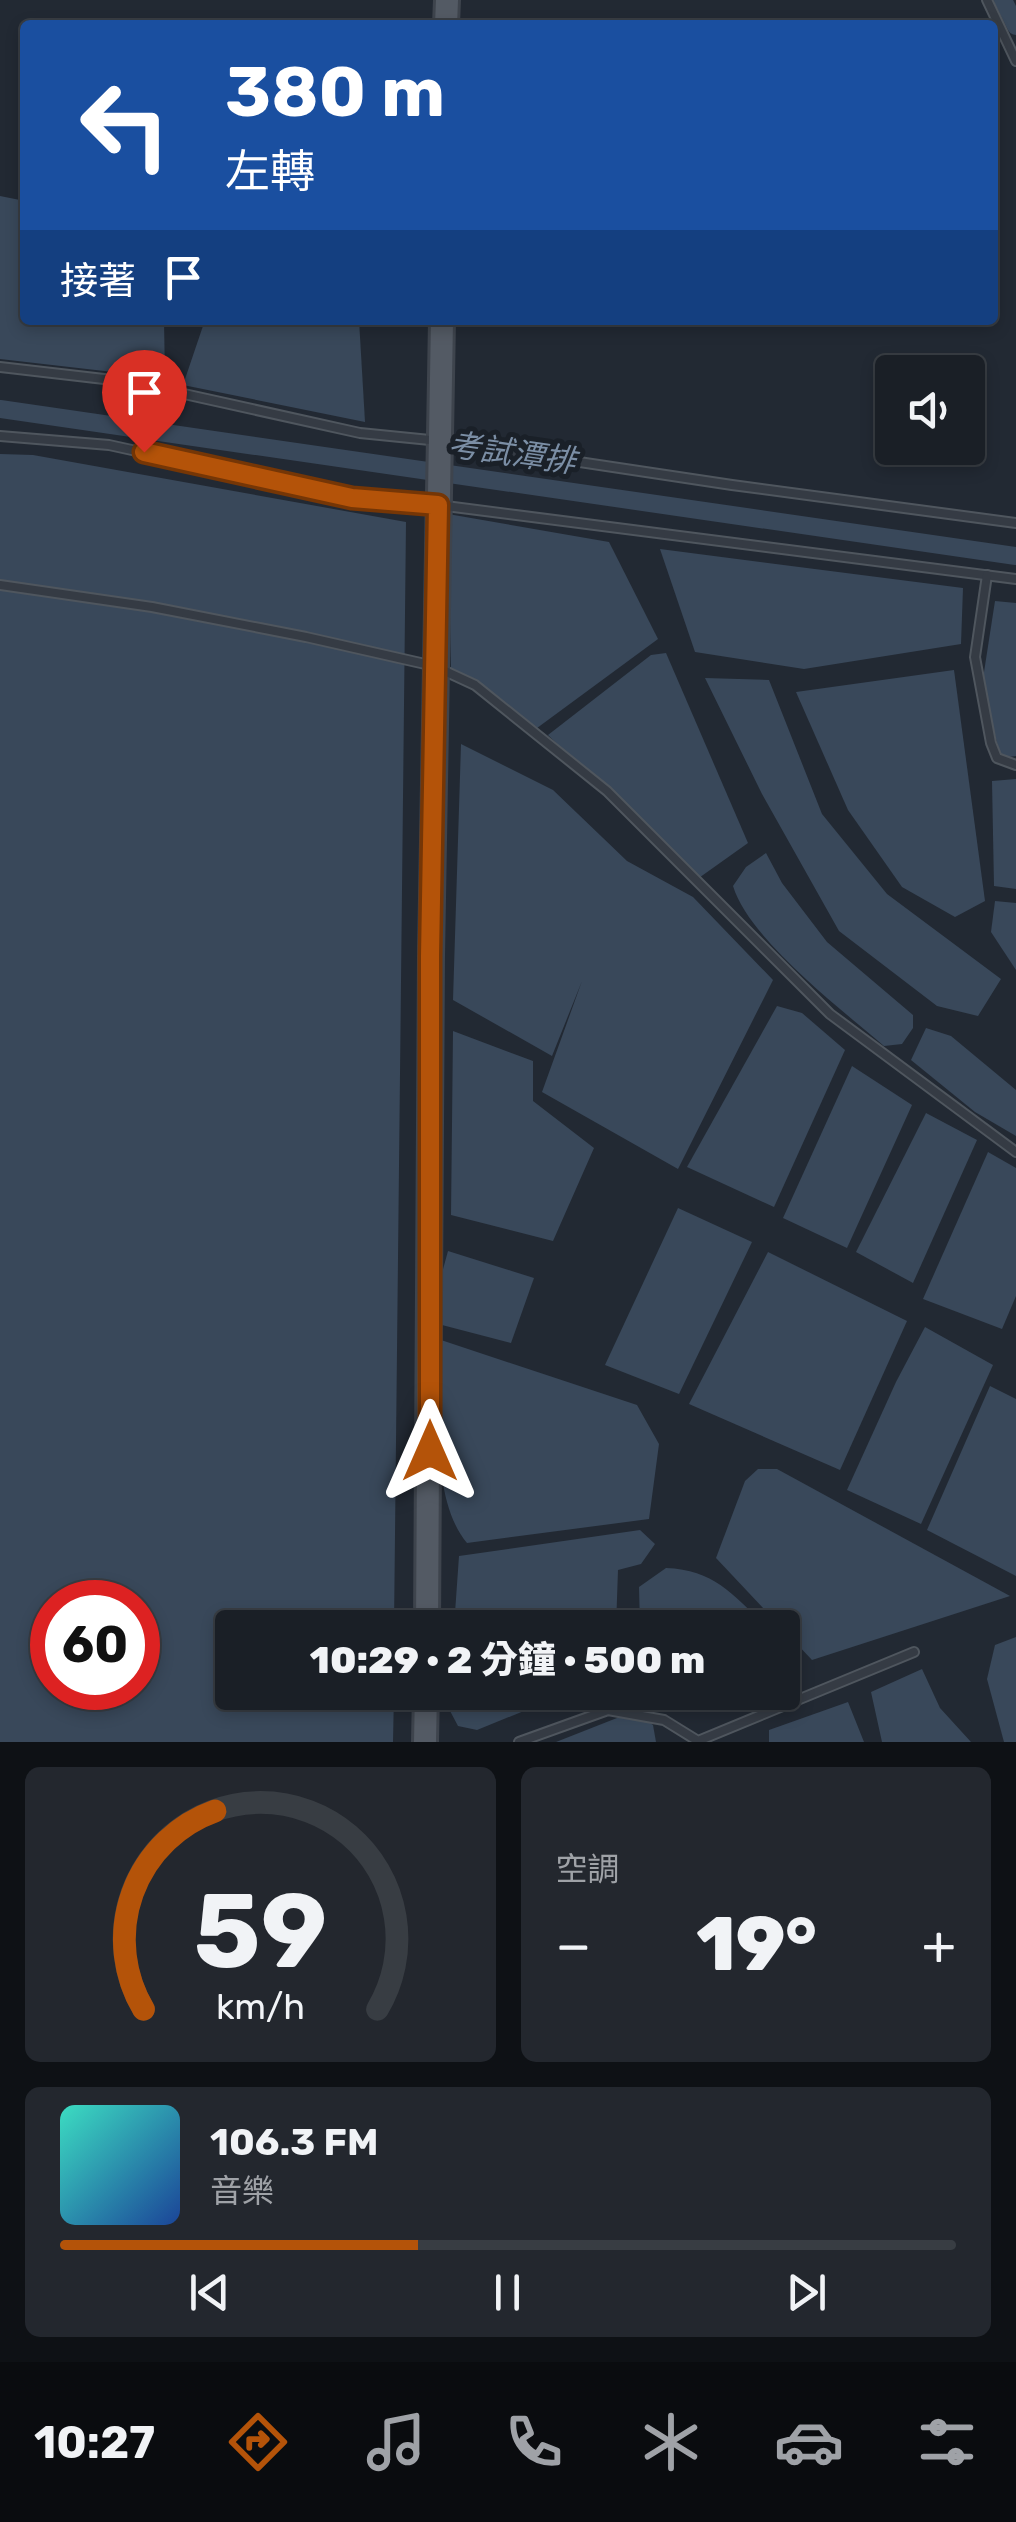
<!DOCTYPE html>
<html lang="zh-TW">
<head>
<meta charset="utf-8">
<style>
	body { margin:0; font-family:Rubik,"Noto Sans TC",sans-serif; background:#23272e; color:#f1f3f6; height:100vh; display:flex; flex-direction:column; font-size:38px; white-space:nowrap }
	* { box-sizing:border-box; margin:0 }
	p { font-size:32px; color:#9fa2a7 }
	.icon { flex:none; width:55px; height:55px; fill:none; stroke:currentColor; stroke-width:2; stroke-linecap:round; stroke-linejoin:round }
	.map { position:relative; height:1742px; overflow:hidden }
	.panel { display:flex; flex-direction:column; gap:25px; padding:25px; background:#0e1115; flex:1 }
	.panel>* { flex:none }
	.hud { position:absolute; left:20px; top:20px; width:978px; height:305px; border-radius:10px; box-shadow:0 5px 15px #0003,0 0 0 2px #383d43; background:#1a4fa0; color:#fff; overflow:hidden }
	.controls { position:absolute; left:875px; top:355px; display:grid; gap:20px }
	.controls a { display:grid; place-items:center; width:110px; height:110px; border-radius:10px; background:#1a1f26; box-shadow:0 5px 15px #0003,0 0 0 2px #383d43; font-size:50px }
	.speed { position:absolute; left:30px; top:1580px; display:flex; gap:20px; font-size:50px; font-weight:700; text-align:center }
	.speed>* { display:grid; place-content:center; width:130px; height:130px; border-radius:50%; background:#1a1f26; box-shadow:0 5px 15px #0003,0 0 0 2px #383d43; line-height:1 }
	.speed .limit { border:15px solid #d22; background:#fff; color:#111 }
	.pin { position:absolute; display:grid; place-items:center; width:85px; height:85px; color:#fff; margin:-102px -42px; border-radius:50% 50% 50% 0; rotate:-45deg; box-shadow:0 0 10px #0007 }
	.pin .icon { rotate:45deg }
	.me { position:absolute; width:110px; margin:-55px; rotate:0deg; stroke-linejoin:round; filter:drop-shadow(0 0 8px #0008) }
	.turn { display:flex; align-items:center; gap:35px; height:210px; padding:0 40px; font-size:45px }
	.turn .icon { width:130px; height:130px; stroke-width:2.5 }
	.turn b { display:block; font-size:70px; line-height:85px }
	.then { display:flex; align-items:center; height:95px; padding:0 40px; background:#0003; gap:20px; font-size:38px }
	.big { font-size:75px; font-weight:800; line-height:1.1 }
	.panel .widget { flex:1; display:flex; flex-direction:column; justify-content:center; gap:15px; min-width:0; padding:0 35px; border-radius:15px; background:#23272e }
	.panel .dial { align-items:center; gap:0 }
	.dial svg { height:260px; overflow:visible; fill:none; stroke:#383d43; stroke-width:7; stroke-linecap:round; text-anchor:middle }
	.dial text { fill:#f1f3f6; stroke:none }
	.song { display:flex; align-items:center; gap:30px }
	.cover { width:120px; height:120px; border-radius:15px; background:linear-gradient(135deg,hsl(170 70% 55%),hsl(220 70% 35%)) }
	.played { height:10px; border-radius:5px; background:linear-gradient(90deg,#b45309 40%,#383d43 40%) }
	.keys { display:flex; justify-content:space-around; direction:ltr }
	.heat { display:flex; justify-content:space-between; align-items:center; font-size:55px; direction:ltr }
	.panel .tiles { flex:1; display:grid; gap:25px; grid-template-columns:1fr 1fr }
	.widget:last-child { grid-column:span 2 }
	.trip { position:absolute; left:215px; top:1610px; width:585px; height:100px; border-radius:10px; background:#1a1f26; box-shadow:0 5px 15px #0003,0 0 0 2px #383d43; font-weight:800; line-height:100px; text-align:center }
	.tab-bar { display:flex; height:160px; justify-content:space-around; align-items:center; background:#0a0c0f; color:#9fa2a7 }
	.tab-bar .icon { width:70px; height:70px }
	.tab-bar .active { color:#b45309 }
	.tab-bar b { font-size:45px; color:#f1f3f6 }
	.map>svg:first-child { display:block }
</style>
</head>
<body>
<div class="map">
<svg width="1016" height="1742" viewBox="0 0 1016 1742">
	<rect width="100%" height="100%" fill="#222933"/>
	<!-- water -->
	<g fill="#39485a" fill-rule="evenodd">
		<path d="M0 196 25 201V320H164L165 378 0 359Z"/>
		<path d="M205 320H359L365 422 183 385Z"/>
		<path d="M0 454 33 455 406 522 394 1627 232 1628V1692L394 1693 393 1742H0ZM52 1602H138V1688H52Z"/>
		<path d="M448 514 609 542 658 639 533 731 451 668Z"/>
		<path d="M660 549 963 588 961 644 804 669 695 652Z"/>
		<path d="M995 601 1016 603V756L1001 758 982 685Z"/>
		<path d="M666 653 748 843 696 880 548 735 651 655Z"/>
		<path d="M954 670 985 901 955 917 902 887 848 810 796 692Z"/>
		<path d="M705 678 769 680 822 814 887 894 1001 979 978 1016 937 1006 839 931 762 794Z"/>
		<path d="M461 744 553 790 627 861 693 897 773 980 678 1169 542 1092 582 981 552 1056 453 1000Z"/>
		<path d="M1016 779V889L994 886 992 781Z"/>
		<path d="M766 853 782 883 827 942 913 1015V1028L902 1044 884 1046C841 1009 749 939 733 886L746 867Z"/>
		<path d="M995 901 1016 903V970L991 932Z"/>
		<path d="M777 1006 802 1013 845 1050 774 1207 687 1167Z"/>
		<path d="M926 1028 951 1036 1016 1090V1136L975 1112 911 1060Z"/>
		<path d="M453 1031 533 1061V1101L594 1148 553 1241 451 1215Z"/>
		<path d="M852 1066 912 1105 847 1248 783 1218Z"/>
		<path d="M926 1113 977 1140 913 1283 856 1252Z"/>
		<path d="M988 1152 1016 1168V1296L1002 1329 923 1299Z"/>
		<path d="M678 1208 752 1242 679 1394 605 1365Z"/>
		<path d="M448 1251 534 1278 511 1343 442 1325V1273Z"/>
		<path d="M768 1252 907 1321 840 1470 689 1404Z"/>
		<path d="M925 1327 993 1365 921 1524 847 1490 896 1382Z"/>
		<path d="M441 1340 637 1405 659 1444 649 1519 467 1543C429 1498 439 1397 441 1340Z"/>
		<path d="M990 1386 1016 1399V1576L927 1530Z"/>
		<path d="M758 1469H777L1010 1596 812 1660 716 1558 745 1481Z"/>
		<path d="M640 1530 655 1544 641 1564 618 1570 616 1627H454L459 1556Z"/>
		<path d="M666 1568C715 1570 733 1595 767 1627H640L639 1587Z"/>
		<path d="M1016 1637V1742H1004L987 1679 995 1645Z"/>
		<path d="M922 1669 940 1708 971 1742H882L871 1692Z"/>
		<path d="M450 1693V1692L568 1693 477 1730 458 1726 449 1709Z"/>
		<path d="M848 1702 864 1742H769V1730Z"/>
		<path d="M639 1715 653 1725 656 1742H556L622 1716Z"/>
	</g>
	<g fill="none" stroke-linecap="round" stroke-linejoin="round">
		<!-- canal -->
		<g stroke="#39485a" stroke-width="18">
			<path d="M1003 0 1016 26"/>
			<path d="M0 409 1016 556"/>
		</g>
		<!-- lane casing -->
		<g stroke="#4f565e" stroke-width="12">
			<g id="lane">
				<path d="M987 0 1016 61"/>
				<path d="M0 367 130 382 360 433 440 441 732 485 1016 523"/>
				<path d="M0 436 109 445 352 498 438 505 1016 579"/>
				<path d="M987 575 975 657 991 743 997 758 1016 765"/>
				<path d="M0 585 152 607 306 637 434 666 475 685 607 791 830 1014 1016 1152"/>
				<path d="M519 1742 608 1710 664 1720 698 1741 914 1652"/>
			</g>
		</g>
		<!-- primary casing -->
		<g stroke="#3e444d" stroke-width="28">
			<g id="primary">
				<path d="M446 25 447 0"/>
				<path d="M427 1628 431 956 442 320"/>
				<path d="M425 1742 426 1692"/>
			</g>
		</g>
		<!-- lane -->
		<use href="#lane" stroke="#353b44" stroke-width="8"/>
		<!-- primary -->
		<use href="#primary" stroke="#535a64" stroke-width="22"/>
	</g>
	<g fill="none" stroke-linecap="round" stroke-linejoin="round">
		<!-- route casing -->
		<g stroke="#753606" stroke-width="25">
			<path id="route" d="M144 452 352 498 438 505 430 956V1451"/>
		</g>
		<!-- route -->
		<use href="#route" stroke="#b45309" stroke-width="18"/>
	</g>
	<g text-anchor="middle" stroke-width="10" stroke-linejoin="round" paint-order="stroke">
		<!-- water labels -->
		<g font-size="32" font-style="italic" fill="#7b8ea5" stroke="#1a2028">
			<text transform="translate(512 453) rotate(8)" y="11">考試潭排</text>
		</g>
	</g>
</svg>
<div class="controls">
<a><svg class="icon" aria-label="sound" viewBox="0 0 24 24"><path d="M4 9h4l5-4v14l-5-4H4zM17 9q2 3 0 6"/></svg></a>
</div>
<div class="speed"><div class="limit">60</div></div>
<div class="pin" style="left:144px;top:452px;background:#d93025"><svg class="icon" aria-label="arrive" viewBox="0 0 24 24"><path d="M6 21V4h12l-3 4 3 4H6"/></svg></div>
<svg class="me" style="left:430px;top:1451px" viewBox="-20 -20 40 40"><path d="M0-17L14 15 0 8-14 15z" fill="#b45309" stroke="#fff" stroke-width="4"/></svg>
<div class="trip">10:29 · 2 分鐘 · 500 m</div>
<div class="hud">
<div class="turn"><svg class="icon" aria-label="left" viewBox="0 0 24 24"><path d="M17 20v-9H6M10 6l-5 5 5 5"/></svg><div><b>380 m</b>左轉</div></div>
<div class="then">接著<svg class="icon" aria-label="arrive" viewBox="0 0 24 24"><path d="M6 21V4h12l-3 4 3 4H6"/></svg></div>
</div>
</div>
<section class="panel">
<div class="tiles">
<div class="widget dial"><svg viewBox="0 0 100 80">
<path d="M14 69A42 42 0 1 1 86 69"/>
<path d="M14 69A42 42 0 0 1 36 8" stroke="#b45309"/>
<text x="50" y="56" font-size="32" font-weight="700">59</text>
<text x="50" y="72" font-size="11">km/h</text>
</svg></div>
<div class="widget"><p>空調</p>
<div class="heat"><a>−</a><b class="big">19°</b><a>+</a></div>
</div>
<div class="widget">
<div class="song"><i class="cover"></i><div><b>106.3 FM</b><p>音樂</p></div></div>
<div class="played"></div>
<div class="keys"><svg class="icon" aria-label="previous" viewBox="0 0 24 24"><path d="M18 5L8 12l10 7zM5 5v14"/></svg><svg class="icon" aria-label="pause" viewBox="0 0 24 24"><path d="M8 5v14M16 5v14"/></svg><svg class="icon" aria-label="next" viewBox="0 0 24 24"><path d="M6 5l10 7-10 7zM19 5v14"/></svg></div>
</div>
</div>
</section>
<nav class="tab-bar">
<b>10:27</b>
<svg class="icon active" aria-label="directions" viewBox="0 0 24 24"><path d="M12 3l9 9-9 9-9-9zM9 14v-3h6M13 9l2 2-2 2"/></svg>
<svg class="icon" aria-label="music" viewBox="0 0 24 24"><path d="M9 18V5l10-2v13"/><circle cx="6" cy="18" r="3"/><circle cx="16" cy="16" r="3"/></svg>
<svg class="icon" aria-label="phone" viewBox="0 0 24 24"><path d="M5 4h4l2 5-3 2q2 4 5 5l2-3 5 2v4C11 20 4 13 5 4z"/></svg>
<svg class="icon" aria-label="climate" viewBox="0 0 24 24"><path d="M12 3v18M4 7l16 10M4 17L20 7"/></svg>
<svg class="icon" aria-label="car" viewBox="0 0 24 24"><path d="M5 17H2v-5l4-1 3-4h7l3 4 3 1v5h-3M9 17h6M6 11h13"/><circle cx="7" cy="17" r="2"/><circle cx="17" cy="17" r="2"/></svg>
<svg class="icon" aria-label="filters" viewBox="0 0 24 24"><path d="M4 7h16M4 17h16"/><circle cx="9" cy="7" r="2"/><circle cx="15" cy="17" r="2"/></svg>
</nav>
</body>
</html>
